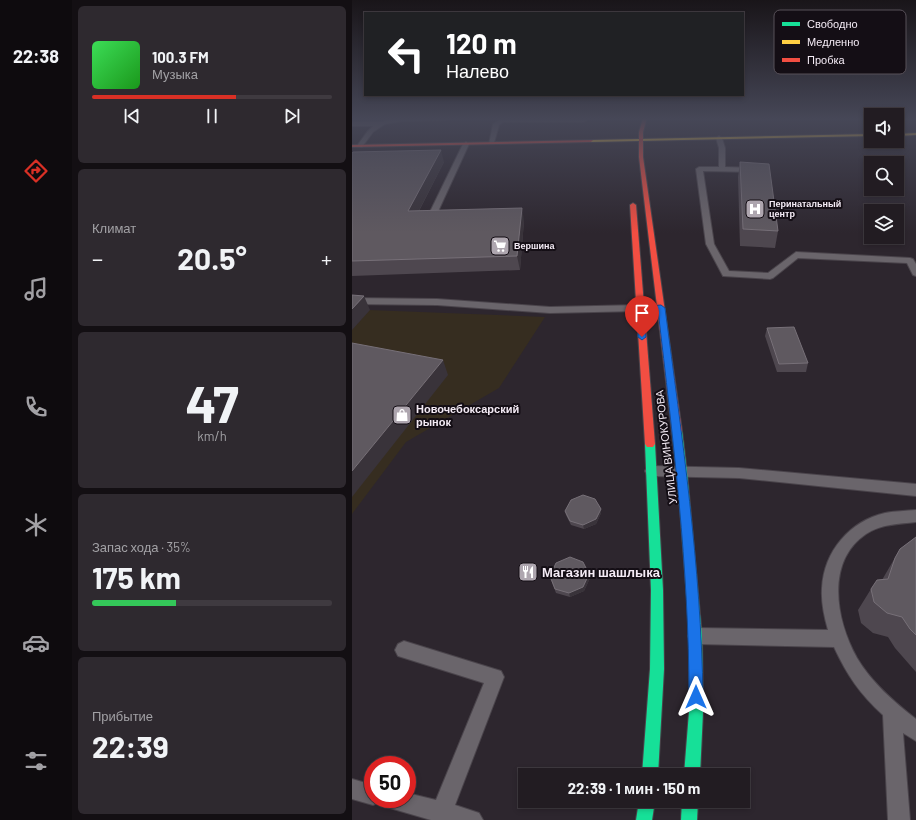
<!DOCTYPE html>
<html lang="ru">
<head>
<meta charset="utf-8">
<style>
	body { margin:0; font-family:Barlow,sans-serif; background:#2e292f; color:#f1f3f6; height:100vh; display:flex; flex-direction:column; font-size:15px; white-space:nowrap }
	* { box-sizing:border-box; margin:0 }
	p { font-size:13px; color:#a2a1a5 }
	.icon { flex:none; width:22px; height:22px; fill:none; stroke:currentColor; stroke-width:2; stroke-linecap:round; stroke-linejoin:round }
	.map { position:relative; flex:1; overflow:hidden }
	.panel { display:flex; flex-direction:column; gap:6px; padding:6px; background:#130f13; width:280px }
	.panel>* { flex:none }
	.banner { position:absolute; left:12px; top:12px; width:380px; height:84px; border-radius:0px; box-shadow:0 2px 6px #0003,0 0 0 1px #3f3a40; background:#202124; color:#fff; overflow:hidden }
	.buttons { position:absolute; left:512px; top:108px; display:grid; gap:8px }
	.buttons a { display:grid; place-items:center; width:40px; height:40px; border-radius:0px; background:#221c22; box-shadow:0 2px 6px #0003,0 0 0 1px #3f3a40; font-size:20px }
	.speed { position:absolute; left:12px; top:756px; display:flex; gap:8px; font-size:20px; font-weight:700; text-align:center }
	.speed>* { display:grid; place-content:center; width:52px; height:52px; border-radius:50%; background:#221c22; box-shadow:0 2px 6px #0003,0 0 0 1px #3f3a40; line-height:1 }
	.speed .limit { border:6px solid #d22; background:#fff; color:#111 }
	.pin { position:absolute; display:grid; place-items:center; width:34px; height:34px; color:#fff; margin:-41px -17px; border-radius:50% 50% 50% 0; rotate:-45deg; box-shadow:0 0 4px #0007 }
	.pin .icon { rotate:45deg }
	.me { position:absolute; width:44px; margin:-22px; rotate:0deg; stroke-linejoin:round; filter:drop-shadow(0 0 3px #0008) }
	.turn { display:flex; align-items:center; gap:14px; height:84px; padding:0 16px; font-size:18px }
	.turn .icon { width:52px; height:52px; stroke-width:2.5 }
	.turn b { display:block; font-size:28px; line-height:34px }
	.big { font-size:30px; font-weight:700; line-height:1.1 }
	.panel .card { flex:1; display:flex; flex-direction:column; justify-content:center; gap:6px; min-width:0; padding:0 14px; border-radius:6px; background:#2e292f }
	.panel .dial { align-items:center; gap:0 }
	.dial b { font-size:52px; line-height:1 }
	.song { display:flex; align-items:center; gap:12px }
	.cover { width:48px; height:48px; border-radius:6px; background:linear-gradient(135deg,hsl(130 70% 55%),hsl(120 70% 35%)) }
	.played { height:4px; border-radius:2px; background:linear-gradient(90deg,#d93025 60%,#3f3a40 60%) }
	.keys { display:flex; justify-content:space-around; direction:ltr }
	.heat { display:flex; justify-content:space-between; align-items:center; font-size:22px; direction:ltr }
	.charge { height:6px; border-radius:3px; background:linear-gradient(90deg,#34c759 35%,#3f3a40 0) }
	.trip { position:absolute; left:166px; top:768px; width:232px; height:40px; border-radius:0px; background:#221c22; box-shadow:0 2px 6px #0003,0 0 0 1px #3f3a40; font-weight:700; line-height:40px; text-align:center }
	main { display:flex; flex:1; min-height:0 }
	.dock { display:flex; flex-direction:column; width:72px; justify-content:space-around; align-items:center; background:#0e0b0e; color:#a2a1a5 }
	.dock .icon { width:28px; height:28px }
	.dock .current { color:#d93025 }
	.dock b { font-size:18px; color:#f1f3f6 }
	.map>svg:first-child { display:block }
</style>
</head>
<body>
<main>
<nav class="dock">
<b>22:38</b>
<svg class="icon current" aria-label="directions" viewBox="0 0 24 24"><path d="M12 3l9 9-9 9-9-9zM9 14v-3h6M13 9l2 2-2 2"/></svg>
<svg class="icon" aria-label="music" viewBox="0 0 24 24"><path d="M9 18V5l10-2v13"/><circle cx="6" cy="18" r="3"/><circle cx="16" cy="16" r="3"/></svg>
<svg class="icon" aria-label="phone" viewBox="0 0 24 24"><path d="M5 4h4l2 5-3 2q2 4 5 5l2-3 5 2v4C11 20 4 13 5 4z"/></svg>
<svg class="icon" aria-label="climate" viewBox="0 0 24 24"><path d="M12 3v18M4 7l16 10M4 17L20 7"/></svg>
<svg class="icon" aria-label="car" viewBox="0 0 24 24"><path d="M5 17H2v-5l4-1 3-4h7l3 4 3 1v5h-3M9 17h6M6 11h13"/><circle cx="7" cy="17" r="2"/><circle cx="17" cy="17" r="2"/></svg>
<svg class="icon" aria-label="filters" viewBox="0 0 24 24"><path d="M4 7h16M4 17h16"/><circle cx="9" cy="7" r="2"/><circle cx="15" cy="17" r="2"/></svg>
</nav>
<section class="panel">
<div class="card">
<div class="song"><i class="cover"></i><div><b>100.3 FM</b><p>Музыка</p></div></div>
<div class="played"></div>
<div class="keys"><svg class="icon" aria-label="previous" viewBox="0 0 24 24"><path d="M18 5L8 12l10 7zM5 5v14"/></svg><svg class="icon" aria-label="pause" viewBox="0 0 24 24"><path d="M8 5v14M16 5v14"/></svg><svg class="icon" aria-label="next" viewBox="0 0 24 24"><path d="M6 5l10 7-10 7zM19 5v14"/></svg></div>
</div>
<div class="card"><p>Климат</p>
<div class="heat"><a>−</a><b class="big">20.5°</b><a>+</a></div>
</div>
<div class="card dial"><b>47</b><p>km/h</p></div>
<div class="card"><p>Запас хода · 35%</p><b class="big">175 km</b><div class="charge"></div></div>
<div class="card"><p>Прибытие</p><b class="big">22:39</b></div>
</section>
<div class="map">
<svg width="564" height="820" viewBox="0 0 564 820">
	<rect width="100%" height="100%" fill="#2d262e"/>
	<!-- commercial -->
	<path fill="#362d20" d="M17 310 193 317 147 388 54 442 0 514V324H5Z"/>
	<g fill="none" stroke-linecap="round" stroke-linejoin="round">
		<!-- lane casing -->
		<g stroke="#4a444b" stroke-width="2">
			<g id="lane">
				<path d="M47 118H106L94 120 51 121 33 124 21 132 10 147 5 146 15 132 21 126H0V122H28Z"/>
				<path d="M150 118H237L232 122H151L147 125 142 143 137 144 141 124Z"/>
				<path d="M367 136 370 138 373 148V167L403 168 406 170 403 172 351 171 362 244 377 271 416 273 444 252 558 258 561 259 564 264V276L561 275 555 263 446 258 421 278 418 279 371 276 354 244 344 169 347 167H367V148L364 138Z"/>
				<path d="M114 142 117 144 83 218 79 220H76L75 218 111 144Z"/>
				<path d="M0 298 85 299 198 307 288 305 293 308 288 311 198 313 85 305 0 304Z"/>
				<path d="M300 466 387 468 564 484V496L387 478 300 476 295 475 293 471 295 467Z"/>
				<path d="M564 510V522C547 524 529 524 514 534 473 562 484 620 505 658 519 682 542 702 564 719V741L551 733 558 820H536L531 715C508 694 495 675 482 647L345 644 339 642 336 636 339 630 345 628 476 630C472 616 469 602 470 588 472 551 498 521 533 513 543 511 554 511 564 510Z"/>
				<path d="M52 641 149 671 152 677 103 805 127 813 131 820H79L31 806 29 801 21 805 0 799V779L21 785V799H55V793L84 800 132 683 46 656 43 650 46 644Z"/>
			</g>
		</g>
		<!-- fast casing -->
		<g stroke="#4a444b" stroke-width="2">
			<g id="fast">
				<path d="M325 428 328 429 330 431 335 472 350 636 351 712 348 775H332L337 712 338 636 325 472 320 431 322 429Z"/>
				<path d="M298 440 301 441 303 444 311 590 312 669 306 775H290L298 669 299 590 293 444 295 441Z"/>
				<path d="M287 801H303L300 820H284Z"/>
				<path d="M330 801H346L345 820H329Z"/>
			</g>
		</g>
		<!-- slow casing -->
		<g stroke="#4a444b" stroke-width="2">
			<g id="slow">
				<path d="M564 133V135L545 136V134Z"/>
				<path d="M519 134V136L239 142 237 141 239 140Z"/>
			</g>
		</g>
		<!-- jam casing -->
		<g stroke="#4a444b" stroke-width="2">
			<g id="jam">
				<path d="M291 118H295L291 132V157L330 431 328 433H322L320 431 287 157V132Z"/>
				<path d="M241 140 239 142 0 147V145Z"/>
				<path d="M281 203 284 205 303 444 301 447H295L293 444 278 205Z"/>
			</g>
		</g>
		<!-- lane -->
		<use href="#lane" fill="#6a656b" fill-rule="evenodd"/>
		<!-- fast -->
		<use href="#fast" fill="#16e098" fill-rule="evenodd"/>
		<!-- slow -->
		<use href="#slow" fill="#ffcf43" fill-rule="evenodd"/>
		<!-- jam -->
		<use href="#jam" fill="#f24e42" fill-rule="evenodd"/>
	</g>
	<!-- wall -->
	<g fill="#4e474f">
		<path d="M0 153 92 162 67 211 172 221 168 270 0 276Z"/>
		<path d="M388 162 426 231 423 248 388 246 386 177Z"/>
		<path d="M415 328 456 363 454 372H425L413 336Z"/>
		<path d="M213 511 249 513 244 524 232 529 219 525 214 515Z"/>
		<path d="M564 537V672L543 648 536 637 521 633 509 623 506 610 519 589 530 580 548 549Z"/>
		<path d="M237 574 238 578 232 591 218 597 204 593 199 580 198 576Z"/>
	</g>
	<!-- shaded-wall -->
	<g fill="#39333a">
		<path d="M89 150 92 162 60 224 56 211Z"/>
		<path d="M170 208 172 221 168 270 165 256Z"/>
		<path d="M12 296 18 310 0 330V309Z"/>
		<path d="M91 360 96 375 0 497V471Z"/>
		<path d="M249 509V513L244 524 232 529 231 525Z"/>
		<path d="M237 574 238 578 232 591 218 597 217 593Z"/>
	</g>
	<!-- building -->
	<g fill="#5f5960" stroke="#777078">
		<path d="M89 150 56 211 170 208 165 256 0 261V153L1 152Z"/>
		<path d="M388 162 417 164 426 231 391 229Z"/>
		<path d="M0 295 12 296 0 309Z"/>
		<path d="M442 327 456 363 427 364 415 328Z"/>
		<path d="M0 343 91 360 0 471Z"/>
		<path d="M231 495 243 499 249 509 244 519 231 525 218 521 213 511 219 500Z"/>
		<path d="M564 537V635L558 629 550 617 535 613 522 602 519 589 525 580 536 579 543 558 548 549Z"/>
		<path d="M218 557 231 562 237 574 231 587 217 593 203 589 198 576 204 563Z"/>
	</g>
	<!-- sky -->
	<linearGradient id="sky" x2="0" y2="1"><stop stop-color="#191519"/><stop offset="0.51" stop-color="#464757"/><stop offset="1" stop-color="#464757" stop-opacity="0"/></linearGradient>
	<rect width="564" height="233" fill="url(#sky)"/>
	<!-- route -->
	<path fill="#1a73e8" stroke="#114b97" d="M309 305 313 308C330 437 349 566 351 697L349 702 344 704 339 702 337 697C337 567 321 439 306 310L292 311 294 337 290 340 286 337V307Z"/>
	<!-- icons -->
	<defs>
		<g id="hospital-square" transform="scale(1)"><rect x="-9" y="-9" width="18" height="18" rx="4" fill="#aea6af" stroke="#140e15"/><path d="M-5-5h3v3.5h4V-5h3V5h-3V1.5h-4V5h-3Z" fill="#fff"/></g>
		<g id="supermarket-square" transform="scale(1)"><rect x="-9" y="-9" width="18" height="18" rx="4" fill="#aea6af" stroke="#140e15"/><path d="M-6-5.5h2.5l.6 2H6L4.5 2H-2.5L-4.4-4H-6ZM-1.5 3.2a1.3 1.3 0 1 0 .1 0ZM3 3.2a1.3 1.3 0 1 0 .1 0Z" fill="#fff"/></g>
		<g id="shop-square" transform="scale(1)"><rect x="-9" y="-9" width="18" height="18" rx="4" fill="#aea6af" stroke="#140e15"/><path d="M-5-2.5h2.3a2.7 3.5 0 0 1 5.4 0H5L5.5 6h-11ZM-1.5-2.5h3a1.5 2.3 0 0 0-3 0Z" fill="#fff"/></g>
		<g id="restaurant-square" transform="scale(1)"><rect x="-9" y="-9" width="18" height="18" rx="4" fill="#aea6af" stroke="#140e15"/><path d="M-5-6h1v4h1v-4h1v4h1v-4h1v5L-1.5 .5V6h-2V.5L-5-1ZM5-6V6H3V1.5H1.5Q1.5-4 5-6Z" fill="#fff"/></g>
	</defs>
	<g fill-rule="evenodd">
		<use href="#hospital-square" x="403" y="209"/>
		<use href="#supermarket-square" x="148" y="246"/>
		<use href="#shop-square" x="50" y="415"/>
		<use href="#restaurant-square" x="176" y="572"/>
	</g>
	<g text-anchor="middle" stroke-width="4" stroke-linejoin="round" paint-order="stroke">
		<!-- far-poi labels -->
		<g font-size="9" font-weight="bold" fill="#f4ebf5" stroke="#140e15" text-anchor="start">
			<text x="417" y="207">Перинатальный<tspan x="417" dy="10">центр</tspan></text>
			<text x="162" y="249">Вершина</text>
		</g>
		<!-- poi labels -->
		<g font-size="11" font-weight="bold" fill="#f4ebf5" stroke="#140e15" text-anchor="start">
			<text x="64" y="413">Новочебоксарский<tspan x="64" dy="13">рынок</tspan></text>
		</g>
		<!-- street labels -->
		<g font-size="11" fill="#f4ebf5" stroke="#140e15">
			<text transform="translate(314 447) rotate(-97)" y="4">УЛИЦА ВИНОКУРОВА</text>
		</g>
		<!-- near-poi labels -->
		<g font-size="13" font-weight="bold" fill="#f4ebf5" stroke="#140e15" text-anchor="start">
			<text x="190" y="577">Магазин шашлыка</text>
		</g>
	</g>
	<!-- legend -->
	<rect x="422" y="10" width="132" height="64" rx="6" fill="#140e15" stroke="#575058" stroke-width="1"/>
	<rect x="430" y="22" width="18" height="4" fill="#16e098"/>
	<rect x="430" y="40" width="18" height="4" fill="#ffcf43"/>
	<rect x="430" y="58" width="18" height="4" fill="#f24e42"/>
	<g font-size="11" fill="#f4ebf5">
		<text x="455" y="28">Свободно</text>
		<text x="455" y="46">Медленно</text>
		<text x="455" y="64">Пробка</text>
	</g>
</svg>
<div class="buttons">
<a><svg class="icon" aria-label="sound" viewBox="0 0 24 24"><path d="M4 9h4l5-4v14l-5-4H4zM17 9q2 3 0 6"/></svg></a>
<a><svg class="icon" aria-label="search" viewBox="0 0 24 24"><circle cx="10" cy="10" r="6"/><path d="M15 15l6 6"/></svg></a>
<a><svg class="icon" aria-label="layers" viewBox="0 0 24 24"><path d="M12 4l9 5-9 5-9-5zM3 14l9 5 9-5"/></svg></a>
</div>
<div class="speed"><div class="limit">50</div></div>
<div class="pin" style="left:290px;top:337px;background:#d93025"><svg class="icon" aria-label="arrive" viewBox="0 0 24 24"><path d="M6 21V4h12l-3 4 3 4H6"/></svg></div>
<svg class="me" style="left:344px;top:697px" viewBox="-20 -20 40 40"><path d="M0-17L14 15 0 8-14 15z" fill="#1a73e8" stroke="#fff" stroke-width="4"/></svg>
<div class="trip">22:39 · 1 мин · 150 m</div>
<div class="banner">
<div class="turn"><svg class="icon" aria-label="left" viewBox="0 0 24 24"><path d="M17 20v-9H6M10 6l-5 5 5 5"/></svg><div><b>120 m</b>Налево</div></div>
</div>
</div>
</main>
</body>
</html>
